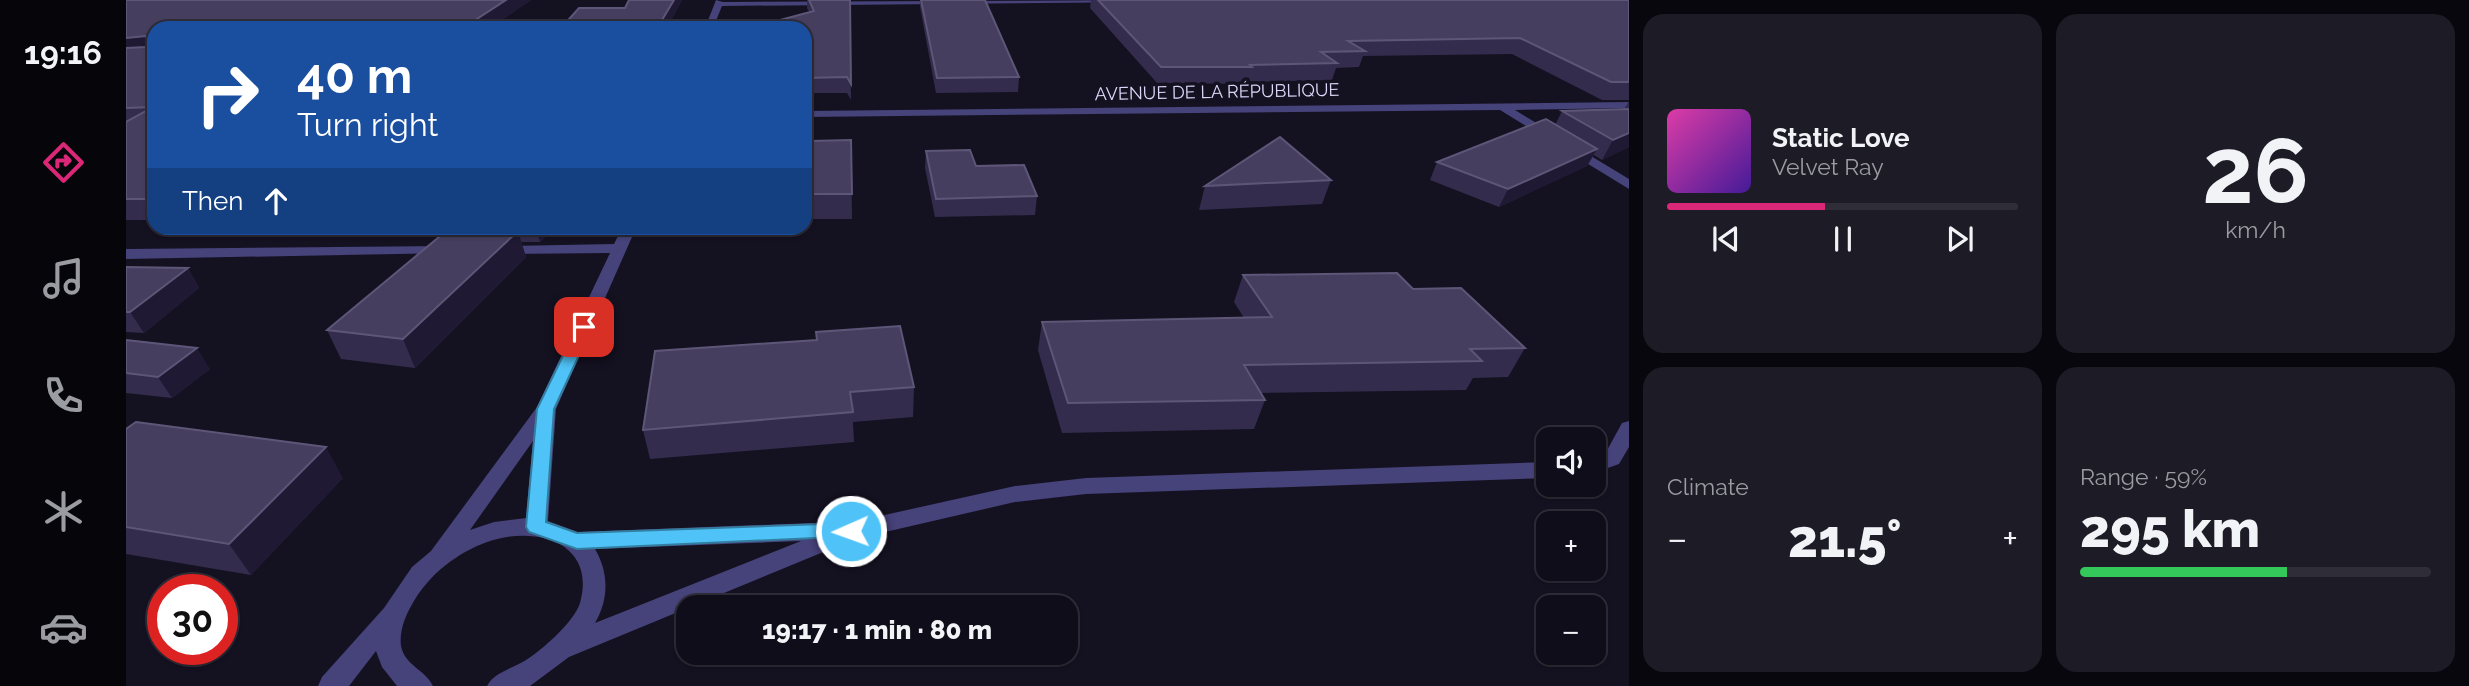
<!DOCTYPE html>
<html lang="en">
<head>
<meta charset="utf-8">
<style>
	body { margin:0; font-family:Raleway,sans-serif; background:#1d1b26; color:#f1f3f6; height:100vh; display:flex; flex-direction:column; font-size:26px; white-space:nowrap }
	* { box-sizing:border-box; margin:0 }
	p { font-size:23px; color:#9b9ca2 }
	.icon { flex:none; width:38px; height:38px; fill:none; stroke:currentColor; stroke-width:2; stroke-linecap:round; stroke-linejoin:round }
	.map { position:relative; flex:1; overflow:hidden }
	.details { display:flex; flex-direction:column; gap:14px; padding:14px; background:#08070e; width:840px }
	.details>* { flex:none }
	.hud { position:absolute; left:21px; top:21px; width:665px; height:214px; border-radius:21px; box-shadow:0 2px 5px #0004,0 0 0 2px #2f2d38; background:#1a4fa0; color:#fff; overflow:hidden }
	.tools { position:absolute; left:1410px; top:427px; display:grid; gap:14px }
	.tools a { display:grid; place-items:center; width:70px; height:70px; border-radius:14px; background:#0f0d19; box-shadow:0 2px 5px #0004,0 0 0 2px #2f2d38; font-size:35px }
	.speed { position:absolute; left:21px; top:574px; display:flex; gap:14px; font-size:35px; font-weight:700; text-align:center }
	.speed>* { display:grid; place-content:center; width:91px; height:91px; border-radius:50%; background:#0f0d19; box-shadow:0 2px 5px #0004,0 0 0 2px #2f2d38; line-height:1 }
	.speed .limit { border:10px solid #d22; background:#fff; color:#111 }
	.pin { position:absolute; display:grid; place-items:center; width:60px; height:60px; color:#fff; margin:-30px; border-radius:14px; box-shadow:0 4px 10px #0006 }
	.me { position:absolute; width:77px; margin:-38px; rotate:268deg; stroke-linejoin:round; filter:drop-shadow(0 0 5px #0008) }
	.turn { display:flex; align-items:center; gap:24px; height:147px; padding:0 35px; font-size:32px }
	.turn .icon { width:91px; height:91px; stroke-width:2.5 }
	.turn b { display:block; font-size:49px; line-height:60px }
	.then { display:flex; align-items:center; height:66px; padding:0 35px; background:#0003; gap:14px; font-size:26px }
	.big { font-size:52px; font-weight:800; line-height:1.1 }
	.details .card { flex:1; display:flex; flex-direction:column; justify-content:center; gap:10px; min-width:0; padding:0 24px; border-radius:21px; background:#1d1b26 }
	.details .dial { align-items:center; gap:0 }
	.dial b { font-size:91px; line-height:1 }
	.song { display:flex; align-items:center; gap:21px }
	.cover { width:84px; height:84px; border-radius:10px; background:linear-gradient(135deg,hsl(320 70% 55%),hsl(260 70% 35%)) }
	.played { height:7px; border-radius:4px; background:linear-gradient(90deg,#db2777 45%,#2f2d38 45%) }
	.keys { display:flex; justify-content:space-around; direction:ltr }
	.heat { display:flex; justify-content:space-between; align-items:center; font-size:38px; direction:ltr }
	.charge { height:10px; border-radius:5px; background:linear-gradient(90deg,#34c759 59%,#2f2d38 0) }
	.details .tiles { flex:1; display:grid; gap:14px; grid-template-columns:repeat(2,1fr) }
	.trip { position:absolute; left:550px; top:595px; width:402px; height:70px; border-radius:21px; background:#0f0d19; box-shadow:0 2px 5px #0004,0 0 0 2px #2f2d38; font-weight:800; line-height:70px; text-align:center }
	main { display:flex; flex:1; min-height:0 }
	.tabs { display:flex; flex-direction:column; width:126px; justify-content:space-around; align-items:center; background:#06050a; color:#9b9ca2 }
	.tabs .icon { width:49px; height:49px }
	.tabs .selected { color:#db2777 }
	.tabs b { font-size:32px; color:#f1f3f6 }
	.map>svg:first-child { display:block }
</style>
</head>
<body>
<main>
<nav class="tabs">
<b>19:16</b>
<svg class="icon selected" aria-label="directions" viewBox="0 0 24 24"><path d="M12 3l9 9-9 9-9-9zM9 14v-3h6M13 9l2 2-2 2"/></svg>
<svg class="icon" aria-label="music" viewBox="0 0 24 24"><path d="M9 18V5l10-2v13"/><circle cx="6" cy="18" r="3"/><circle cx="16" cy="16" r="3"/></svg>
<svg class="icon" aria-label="phone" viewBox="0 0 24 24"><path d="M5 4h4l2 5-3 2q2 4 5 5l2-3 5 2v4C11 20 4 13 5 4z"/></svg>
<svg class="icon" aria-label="climate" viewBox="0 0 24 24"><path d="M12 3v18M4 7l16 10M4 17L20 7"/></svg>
<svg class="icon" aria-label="car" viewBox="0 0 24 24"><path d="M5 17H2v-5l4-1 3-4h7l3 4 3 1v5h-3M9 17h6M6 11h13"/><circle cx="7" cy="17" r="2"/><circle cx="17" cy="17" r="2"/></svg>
</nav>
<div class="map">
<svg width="1503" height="686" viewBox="0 0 1503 686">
	<rect width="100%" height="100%" fill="#141121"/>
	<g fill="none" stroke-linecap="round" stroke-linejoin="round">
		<!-- minor -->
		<g fill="#46427a" fill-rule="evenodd">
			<path d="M590 0 597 2 1029 0 1025 2 596 6 587 28H579Z"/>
			<path d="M1503 102V108L1389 110 1503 179V189L1374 110 679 117V111Z"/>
			<path d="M496 228H510L430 409 422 521 452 532 711 522 718 524 889 486 960 478 1423 462V478L960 494 889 502 729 539 443 657 404 686H361C368 672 386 669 400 660 416 650 448 622 454 603 471 541 408 525 361 542 331 553 304 574 288 601 280 614 273 630 275 646 279 666 299 669 307 686H271L256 667 250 651 223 686H192L196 677 258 608 286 567 305 551 411 407 484 253 376 254 369 250 376 246 488 244ZM407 441 400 518 368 522 344 530ZM675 541 469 623C483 599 483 573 469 549Z"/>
			<path d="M320 246 325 247 327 250 325 253 0 259V249Z"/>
			<path d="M1503 421V447L1493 464 1468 473V458L1479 454 1496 423Z"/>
		</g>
	</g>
	<!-- wall -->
	<g fill="#342c4c">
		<path d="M0 0H405L364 28H28V220H0Z"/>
		<path d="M503 0H556L541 28H435L499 8Z"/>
		<path d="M681 0H724L725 100 721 93H679V28H631V26L683 12 681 8Z"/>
		<path d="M794 0H859L893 77 892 92 810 93 794 7Z"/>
		<path d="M965 0H1503V100H1476L1386 54 1237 56 1233 67 1210 68 1206 80 1122 82 1121 84 1031 83 964 8Z"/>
		<path d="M1503 101V147L1476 160 1468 155 1461 166 1373 207 1304 180 1311 162 1429 125 1436 111 1498 109Z"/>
		<path d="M679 135 685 141 725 140 726 219H679Z"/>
		<path d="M800 151 850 166 911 196 909 215 809 217 799 168Z"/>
		<path d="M1205 180 1196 204 1073 210 1079 186Z"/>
		<path d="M230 228H429L414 242H395L400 257 289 368 215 359 201 330 318 232 233 233Z"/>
		<path d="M0 267 62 268 73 288 18 333 0 332Z"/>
		<path d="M1117 275 1287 289 1399 348 1382 377 1347 378 1340 390 1135 393 1139 400 1128 429 936 433 912 350 916 322 1118 318 1108 302Z"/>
		<path d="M0 340 84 369 46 398 0 393Z"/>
		<path d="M529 351 788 387 787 417 727 422 728 442 524 459 517 430Z"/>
		<path d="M0 429 217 478 125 575 0 554Z"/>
	</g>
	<!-- shaded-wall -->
	<g fill="#1f1933">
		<path d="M380 0H405L364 28H337Z"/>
		<path d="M548 0H556L541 28H538L536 20Z"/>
		<path d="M508 20 509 28H502Z"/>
		<path d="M20 36 28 52 0 54V38Z"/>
		<path d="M1503 133V147L1476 160 1487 140Z"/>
		<path d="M1471 149 1461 166 1373 207 1382 189Z"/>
		<path d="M410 228H429L414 242Z"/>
		<path d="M392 231 400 257 289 368 277 339Z"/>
		<path d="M62 268 73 288 18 333 4 312Z"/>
		<path d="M71 348 84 369 46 398 32 377Z"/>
		<path d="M200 447 217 478 125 575 103 544Z"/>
	</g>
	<!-- building -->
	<g fill="#463e5f" stroke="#5d5677" stroke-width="2">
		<path d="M0 0H380L337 28H28V199H0V122L27 107 0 108V48L20 47 22 45 20 36 0 38Z"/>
		<path d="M503 0H548L536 20H508L502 28H435L453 8H499Z"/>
		<path d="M683 0H724L725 84 721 77 679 78V28H637L631 26 688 11Z"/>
		<path d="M795 0H859L893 77 811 78Z"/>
		<path d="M972 0H1503V82H1485L1394 38 1222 41 1239 51 1195 52 1211 63 1124 65 1126 67H1035Z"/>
		<path d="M1503 109V133L1487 140 1436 111Z"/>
		<path d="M1420 119 1471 149 1382 189 1311 162Z"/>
		<path d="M679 135H684V141L725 140 726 194H679Z"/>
		<path d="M1154 137 1205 180 1079 186Z"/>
		<path d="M844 150 850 166 898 165 911 196 810 199 800 151Z"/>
		<path d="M392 231 277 339 201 330 319 232Z"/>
		<path d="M0 267 62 268 4 312H0Z"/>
		<path d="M1271 273 1287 289 1335 288 1399 348 1344 349 1356 361 1118 365 1139 400 942 403 916 322 1146 317 1117 275Z"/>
		<path d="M774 326 788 387 724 392 727 412 517 430 529 351 691 340 690 332Z"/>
		<path d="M0 340 71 348 32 377 0 373Z"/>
		<path d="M10 422 200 447 103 544 0 527V429Z"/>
	</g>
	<!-- route -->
	<path fill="#4fc3f7" stroke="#337fa1" stroke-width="2" d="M458 322 466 327 428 409 420 522 451 533 725 523 732 525 735 531 732 536 451 549 403 532 400 527 411 409 451 327Z"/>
	<g text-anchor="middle" stroke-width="7" stroke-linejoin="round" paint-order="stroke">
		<!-- far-street labels -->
		<g font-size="18" fill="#dcd7f9" stroke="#141121">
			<text transform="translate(1091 92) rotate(-1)" y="6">AVENUE DE LA RÉPUBLIQUE</text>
		</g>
	</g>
</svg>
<div class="tools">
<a><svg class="icon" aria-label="sound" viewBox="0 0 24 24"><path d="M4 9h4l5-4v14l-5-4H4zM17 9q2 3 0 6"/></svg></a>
<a>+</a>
<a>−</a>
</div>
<div class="speed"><div class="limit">30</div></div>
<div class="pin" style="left:458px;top:327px;background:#d93025"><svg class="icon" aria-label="arrive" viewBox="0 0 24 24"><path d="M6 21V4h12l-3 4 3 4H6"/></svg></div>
<svg class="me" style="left:725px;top:531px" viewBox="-20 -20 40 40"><circle r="17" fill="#4fc3f7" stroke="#fff" stroke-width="3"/><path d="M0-11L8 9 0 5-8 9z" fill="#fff"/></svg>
<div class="trip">19:17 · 1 min · 80 m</div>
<div class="hud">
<div class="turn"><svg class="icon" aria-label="right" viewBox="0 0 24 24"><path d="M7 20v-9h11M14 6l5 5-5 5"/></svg><div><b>40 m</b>Turn right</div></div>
<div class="then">Then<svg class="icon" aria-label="ahead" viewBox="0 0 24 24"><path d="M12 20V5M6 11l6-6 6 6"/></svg></div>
</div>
</div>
<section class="details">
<div class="tiles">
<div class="card">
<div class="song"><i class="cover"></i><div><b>Static Love</b><p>Velvet Ray</p></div></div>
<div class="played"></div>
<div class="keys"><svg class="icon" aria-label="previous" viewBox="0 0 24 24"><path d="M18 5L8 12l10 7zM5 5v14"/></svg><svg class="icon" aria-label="pause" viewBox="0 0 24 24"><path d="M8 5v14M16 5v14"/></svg><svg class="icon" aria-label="next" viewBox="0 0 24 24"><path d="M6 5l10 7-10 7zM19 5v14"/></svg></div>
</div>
<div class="card dial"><b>26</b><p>km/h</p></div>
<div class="card"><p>Climate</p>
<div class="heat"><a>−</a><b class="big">21.5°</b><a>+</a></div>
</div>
<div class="card"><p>Range · 59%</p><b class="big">295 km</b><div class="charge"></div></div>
</div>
</section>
</main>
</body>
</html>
